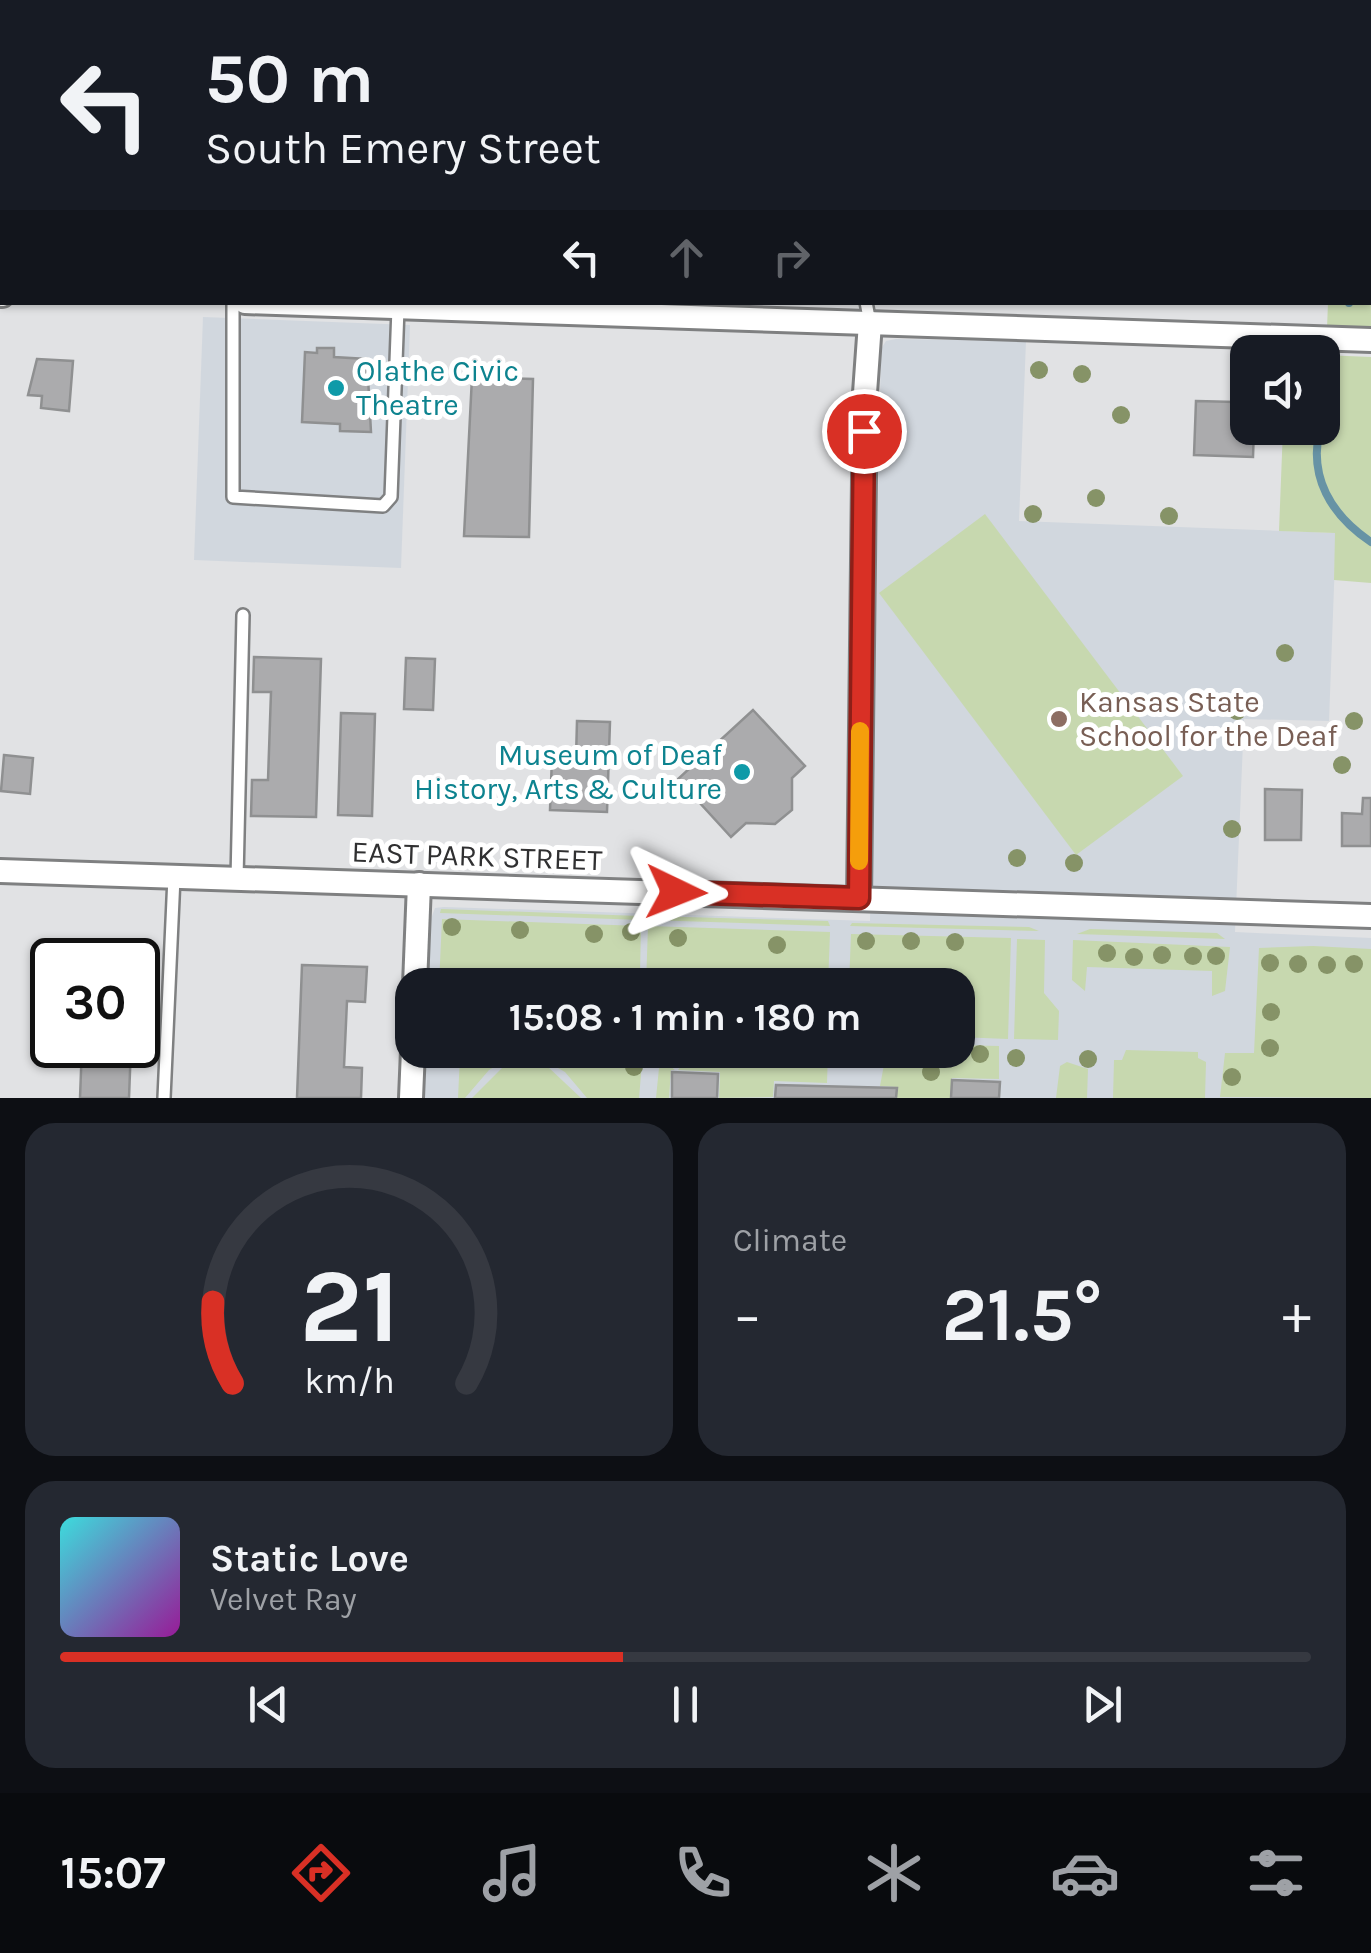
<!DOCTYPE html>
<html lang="en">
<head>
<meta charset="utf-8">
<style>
	body { margin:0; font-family:Karla,sans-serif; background:#242831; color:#f1f3f6; height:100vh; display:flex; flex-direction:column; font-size:38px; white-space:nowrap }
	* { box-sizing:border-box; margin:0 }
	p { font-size:32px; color:#9ea1a6 }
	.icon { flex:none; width:55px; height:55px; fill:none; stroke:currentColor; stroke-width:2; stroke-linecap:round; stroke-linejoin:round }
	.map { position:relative; height:1098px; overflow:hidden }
	.panel { display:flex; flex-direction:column; gap:25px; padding:25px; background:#0d0f14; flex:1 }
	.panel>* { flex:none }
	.hud { position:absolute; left:0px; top:0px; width:1372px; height:305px; box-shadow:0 2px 8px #0004; background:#171b24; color:#f1f3f6; overflow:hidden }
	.tools { position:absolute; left:1230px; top:335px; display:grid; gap:20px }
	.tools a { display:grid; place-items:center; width:110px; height:110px; border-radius:20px; background:#171b24; box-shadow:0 2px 8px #0004; font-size:50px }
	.speed { position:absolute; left:30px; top:938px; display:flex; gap:20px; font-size:50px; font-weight:700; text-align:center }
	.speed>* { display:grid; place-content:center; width:130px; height:130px; border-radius:50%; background:#171b24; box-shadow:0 2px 8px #0004; line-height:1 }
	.speed .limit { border:5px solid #111; border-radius:15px; background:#fff; color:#111 }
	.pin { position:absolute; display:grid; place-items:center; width:85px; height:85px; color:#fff; margin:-42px; border:5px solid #fff; border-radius:50%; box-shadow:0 2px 10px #0007 }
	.me { position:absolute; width:110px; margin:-55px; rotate:92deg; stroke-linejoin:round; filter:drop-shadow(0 0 8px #0008) }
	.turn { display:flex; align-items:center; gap:35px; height:210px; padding:0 40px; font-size:45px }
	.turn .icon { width:130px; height:130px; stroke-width:2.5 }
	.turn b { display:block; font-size:70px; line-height:85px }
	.lanes { display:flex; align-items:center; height:95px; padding:0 40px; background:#0003; justify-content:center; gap:50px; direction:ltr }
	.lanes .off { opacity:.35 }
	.big { font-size:75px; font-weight:700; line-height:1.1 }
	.panel .card { flex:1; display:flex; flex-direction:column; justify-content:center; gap:15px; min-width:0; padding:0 35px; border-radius:30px; background:#242831 }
	.panel .dial { align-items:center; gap:0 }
	.dial svg { height:260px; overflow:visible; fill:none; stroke:#363941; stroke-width:7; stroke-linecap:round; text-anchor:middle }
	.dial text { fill:#f1f3f6; stroke:none }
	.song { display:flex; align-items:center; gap:30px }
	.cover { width:120px; height:120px; border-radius:15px; background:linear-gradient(135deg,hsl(180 70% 55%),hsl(300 70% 35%)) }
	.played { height:10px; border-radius:5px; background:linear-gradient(90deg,#d93025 45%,#363941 45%) }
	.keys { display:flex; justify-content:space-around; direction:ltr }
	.heat { display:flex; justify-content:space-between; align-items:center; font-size:55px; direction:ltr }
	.panel .tiles { flex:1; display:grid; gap:25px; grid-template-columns:1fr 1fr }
	.card:last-child { grid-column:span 2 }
	.trip { position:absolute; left:395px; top:968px; width:580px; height:100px; border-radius:30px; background:#171b24; box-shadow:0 2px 8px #0004; font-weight:700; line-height:100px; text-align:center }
	.menu { display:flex; height:160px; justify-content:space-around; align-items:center; background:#090b0e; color:#9ea1a6 }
	.menu .icon { width:70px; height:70px }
	.menu .active { color:#d93025 }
	.menu b { font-size:45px; color:#f1f3f6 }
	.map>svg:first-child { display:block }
</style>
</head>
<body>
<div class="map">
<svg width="1371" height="1098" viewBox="0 0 1371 1098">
	<rect width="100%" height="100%" fill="#e1e2e4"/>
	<!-- built -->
	<g fill="#d1d7de">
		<path d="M203 317 410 325 401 568 194 560Z"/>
		<path d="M896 339 1026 341 1019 521 1336 533 1329 721 1244 719 1235 932 1371 938V1098H424L426 1050H958V985H428L431 919 435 908 444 907 870 921 881 349 886 341Z"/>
	</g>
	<!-- green -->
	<g fill="#c7d8af">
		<path d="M1370 33 1371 327 1327 328 1328 303 1370 302Z"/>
		<path d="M1323 355 1371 357V583L1334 580 1335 533 1279 531 1283 428H1322Z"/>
		<path d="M985 514 1183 776 1076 855 879 593Z"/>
		<path d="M441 909 640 916 642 920 440 913Z"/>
		<path d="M650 916 828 921 830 926 649 920Z"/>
		<path d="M442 919 641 926 640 975 465 969 464 981 439 985Z"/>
		<path d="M852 923 1029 927 1039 931 850 926Z"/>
		<path d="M648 926 830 932 828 985H646Z"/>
		<path d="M1090 929 1217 933 1225 939 1077 934Z"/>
		<path d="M851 934 1011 938 1008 1039 958 1037V985H849Z"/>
		<path d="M1017 939 1045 940 1044 993 1059 1011 1058 1040 1014 1039Z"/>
		<path d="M1073 940 1230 947 1225 991 1212 996V971L1087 967 1085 991 1072 980Z"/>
		<path d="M1313 946 1371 949V1098L1220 1097 1225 1053H1254L1259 948Z"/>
		<path d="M958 1045 999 1046V1079L952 1078 950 1098H897V1087L880 1086 886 1054 854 1052 846 1057V1050H958Z"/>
		<path d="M680 1050H828L827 1083 774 1081 773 1097 719 1098 720 1072 678 1070 687 1058Z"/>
		<path d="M1126 1050 1198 1052V1058L1206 1062 1205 1098H1113L1114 1060H1122Z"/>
		<path d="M460 1056 510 1058 489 1070 465 1098H458Z"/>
		<path d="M660 1058 675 1070H671L669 1098H656Z"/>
		<path d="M544 1060 642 1063 639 1098H587L565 1072Z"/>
		<path d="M529 1061 547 1066 581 1098H472L502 1068Z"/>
		<path d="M1067 1062 1088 1069 1087 1098H1056L1060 1066Z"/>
	</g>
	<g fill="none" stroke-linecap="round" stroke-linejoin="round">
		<!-- stream -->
		<g stroke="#6793a5" stroke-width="8">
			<path d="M1308 0 1309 2"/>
			<path d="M1370 93 1371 95"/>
			<path d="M1370 222 1371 218"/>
			<path d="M1349 303V302"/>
			<path d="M1322 417 1333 373"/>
			<path d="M1320 428C1308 477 1331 515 1371 542"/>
		</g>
	</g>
	<!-- building -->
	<g fill="#ababad" stroke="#8f9091" stroke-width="2.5">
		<rect x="0" y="186" width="2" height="41"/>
		<path d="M317 348H334V357L367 359 371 432 340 431V424L302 422 305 352 317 353Z"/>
		<path d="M37 359 73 361 69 411 41 408 42 396 28 395Z"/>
		<path d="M472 377 533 379 529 537 464 536Z"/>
		<path d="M1196 401 1236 402V420L1248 421V428H1254L1253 457 1194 455Z"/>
		<path d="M254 657 321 659 316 817 251 816 252 780H268L271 692H253Z"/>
		<path d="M406 658 435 659 433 710 404 709Z"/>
		<path d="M753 710 805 766 792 778V810L775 824 746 823 731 837 678 779Z"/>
		<path d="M341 713 375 714 372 816 338 815Z"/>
		<path d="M577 721 610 722 607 812 550 810 552 757 576 758Z"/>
		<path d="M4 755 33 758 30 794 1 791Z"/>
		<path d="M1265 789 1302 790 1301 840H1265Z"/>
		<path d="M1363 798H1371V846H1342V813L1362 814Z"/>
		<path d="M85 958 153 960 152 995 138 994V960Z"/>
		<path d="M302 965 367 967 365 1002 347 1001 344 1067 362 1068 361 1098H297Z"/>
		<path d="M468 971 637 977 636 985H467Z"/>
		<path d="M82 1045H131L129 1098H80Z"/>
		<path d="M672 1072 718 1074 717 1098H672Z"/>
		<path d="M952 1080 1000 1082 999 1098H951Z"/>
		<path d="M776 1085 897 1088 896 1098H775Z"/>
	</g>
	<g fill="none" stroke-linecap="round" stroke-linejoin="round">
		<!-- service casing -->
		<g stroke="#7f8081" stroke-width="16">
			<g id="service">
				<path d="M233 302V497L383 506 391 497 398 308"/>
				<path d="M866 302 870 323"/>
				<path d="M237 879 243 615"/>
				<path d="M164 1098 174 877"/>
			</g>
		</g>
		<!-- minor casing -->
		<g stroke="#7f8081" stroke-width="28">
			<g id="minor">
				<path d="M416 2V0"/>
				<path d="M0 294 2 295"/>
				<path d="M245 302 1371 340"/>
				<path d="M0 871 1371 916"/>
				<path d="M859 899 865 393 870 323"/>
				<path d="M415 985 419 884"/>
				<path d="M411 1098 413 1050"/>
			</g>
		</g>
		<!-- service -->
		<use href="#service" stroke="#fff" stroke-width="11"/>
		<!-- minor -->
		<use href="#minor" stroke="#fff" stroke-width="22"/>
	</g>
	<!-- trees -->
	<g fill="#869367">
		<circle cx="1039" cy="370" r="9"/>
		<circle cx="1082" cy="374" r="9"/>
		<circle cx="1121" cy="415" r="9"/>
		<circle cx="1096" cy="498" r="9"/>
		<circle cx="1033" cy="514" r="9"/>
		<circle cx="1169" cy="516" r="9"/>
		<circle cx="1285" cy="653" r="9"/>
		<circle cx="1237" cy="711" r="9"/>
		<circle cx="1354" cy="721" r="9"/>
		<circle cx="1342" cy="765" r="9"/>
		<circle cx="1232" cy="829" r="9"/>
		<circle cx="1017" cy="858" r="9"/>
		<circle cx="1074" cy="863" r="9"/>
		<circle cx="452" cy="927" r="9"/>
		<circle cx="520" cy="930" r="9"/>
		<circle cx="631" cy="932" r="9"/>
		<circle cx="594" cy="934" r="9"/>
		<circle cx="678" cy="938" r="9"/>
		<circle cx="866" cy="941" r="9"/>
		<circle cx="911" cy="941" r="9"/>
		<circle cx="955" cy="942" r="9"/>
		<circle cx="777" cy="945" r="9"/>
		<circle cx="1107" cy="953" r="9"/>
		<circle cx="1162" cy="955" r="9"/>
		<circle cx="1193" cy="956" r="9"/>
		<circle cx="1216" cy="956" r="9"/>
		<circle cx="1134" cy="957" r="9"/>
		<circle cx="1270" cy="963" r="9"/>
		<circle cx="1298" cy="964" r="9"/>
		<circle cx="1354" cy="964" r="9"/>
		<circle cx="1327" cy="965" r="9"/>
		<circle cx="1271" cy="1012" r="9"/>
		<circle cx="1270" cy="1048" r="9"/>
		<circle cx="980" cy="1054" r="9"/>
		<circle cx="1016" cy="1058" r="9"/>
		<circle cx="1088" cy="1059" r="9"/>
		<circle cx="634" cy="1067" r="9"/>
		<circle cx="931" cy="1072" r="9"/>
		<circle cx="1232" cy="1077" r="9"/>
	</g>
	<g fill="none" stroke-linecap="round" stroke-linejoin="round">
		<!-- route casing -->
		<g stroke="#8d1f18" stroke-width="25">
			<path id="route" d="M676 892 859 898 864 431"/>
		</g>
		<!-- route -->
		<use href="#route" stroke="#d93025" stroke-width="18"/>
		<!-- slow -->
		<path stroke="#f59e0b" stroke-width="18" d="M859 861 860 731"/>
	</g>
	<!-- markers -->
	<g fill="#0f9aa8" stroke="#fff" stroke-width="4">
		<circle cx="336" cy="388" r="10"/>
		<circle cx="742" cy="772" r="10"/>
	</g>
	<circle fill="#8d6e63" stroke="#fff" stroke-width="4" cx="1059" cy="719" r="10"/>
	<g text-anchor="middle" stroke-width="10" stroke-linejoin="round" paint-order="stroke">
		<!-- culture labels -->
		<g font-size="30" fill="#0d838f" stroke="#fff" text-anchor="start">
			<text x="356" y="381">Olathe Civic<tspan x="356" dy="34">Theatre</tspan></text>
			<text x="722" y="765" text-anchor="end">Museum of Deaf<tspan x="722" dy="34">History, Arts &amp; Culture</tspan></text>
		</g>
		<!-- education labels -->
		<g font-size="30" fill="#785e54" stroke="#fff" text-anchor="start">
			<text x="1079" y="712">Kansas State<tspan x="1079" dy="34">School for the Deaf</tspan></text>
		</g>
		<!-- street labels -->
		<g font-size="30" fill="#303031" stroke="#fff">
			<text transform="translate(477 856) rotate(2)" y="10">EAST PARK STREET</text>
		</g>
	</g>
</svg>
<div class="tools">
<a><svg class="icon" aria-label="sound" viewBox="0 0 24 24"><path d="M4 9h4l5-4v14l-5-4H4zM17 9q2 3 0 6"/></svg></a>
</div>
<div class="speed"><div class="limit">30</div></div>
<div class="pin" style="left:864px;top:431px;background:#d93025"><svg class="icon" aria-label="arrive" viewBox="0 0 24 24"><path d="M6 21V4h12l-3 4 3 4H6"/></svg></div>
<svg class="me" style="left:676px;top:892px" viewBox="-20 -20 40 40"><path d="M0-17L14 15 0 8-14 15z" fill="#d93025" stroke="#fff" stroke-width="4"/></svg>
<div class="trip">15:08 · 1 min · 180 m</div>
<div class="hud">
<div class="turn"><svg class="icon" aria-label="left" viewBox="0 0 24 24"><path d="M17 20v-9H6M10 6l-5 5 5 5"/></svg><div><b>50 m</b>South Emery Street</div></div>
<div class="lanes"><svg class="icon" aria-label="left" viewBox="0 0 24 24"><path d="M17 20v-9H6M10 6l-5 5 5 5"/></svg><svg class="icon off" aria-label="ahead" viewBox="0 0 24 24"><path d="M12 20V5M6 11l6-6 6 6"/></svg><svg class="icon off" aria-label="right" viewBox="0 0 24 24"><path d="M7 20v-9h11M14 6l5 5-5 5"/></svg></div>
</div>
</div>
<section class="panel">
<div class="tiles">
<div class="card dial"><svg viewBox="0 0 100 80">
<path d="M14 69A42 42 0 1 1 86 69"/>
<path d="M14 69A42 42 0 0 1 8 44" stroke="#d93025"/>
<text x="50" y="56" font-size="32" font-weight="700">21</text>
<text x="50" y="72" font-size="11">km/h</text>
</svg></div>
<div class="card"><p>Climate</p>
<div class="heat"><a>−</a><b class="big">21.5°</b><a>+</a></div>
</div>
<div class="card">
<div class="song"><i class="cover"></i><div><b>Static Love</b><p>Velvet Ray</p></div></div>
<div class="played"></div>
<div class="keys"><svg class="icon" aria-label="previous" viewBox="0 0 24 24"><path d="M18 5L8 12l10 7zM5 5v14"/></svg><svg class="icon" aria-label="pause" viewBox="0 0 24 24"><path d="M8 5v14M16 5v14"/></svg><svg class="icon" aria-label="next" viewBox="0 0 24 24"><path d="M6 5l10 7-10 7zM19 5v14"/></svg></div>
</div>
</div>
</section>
<nav class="menu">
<b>15:07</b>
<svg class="icon active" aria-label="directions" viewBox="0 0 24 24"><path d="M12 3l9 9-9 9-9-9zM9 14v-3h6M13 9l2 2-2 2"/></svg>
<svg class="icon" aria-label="music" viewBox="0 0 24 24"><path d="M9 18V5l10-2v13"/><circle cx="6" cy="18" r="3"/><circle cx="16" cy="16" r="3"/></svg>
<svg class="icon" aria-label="phone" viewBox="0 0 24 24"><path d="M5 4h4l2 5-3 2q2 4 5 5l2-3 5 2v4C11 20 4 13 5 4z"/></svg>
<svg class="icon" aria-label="climate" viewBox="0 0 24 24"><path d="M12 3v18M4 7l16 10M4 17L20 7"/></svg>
<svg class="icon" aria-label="car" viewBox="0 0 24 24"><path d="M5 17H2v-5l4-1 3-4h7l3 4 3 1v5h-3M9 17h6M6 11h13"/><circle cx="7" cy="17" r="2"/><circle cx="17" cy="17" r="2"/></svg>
<svg class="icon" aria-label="filters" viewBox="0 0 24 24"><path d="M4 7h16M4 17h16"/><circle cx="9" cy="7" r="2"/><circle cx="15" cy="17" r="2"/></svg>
</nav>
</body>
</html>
